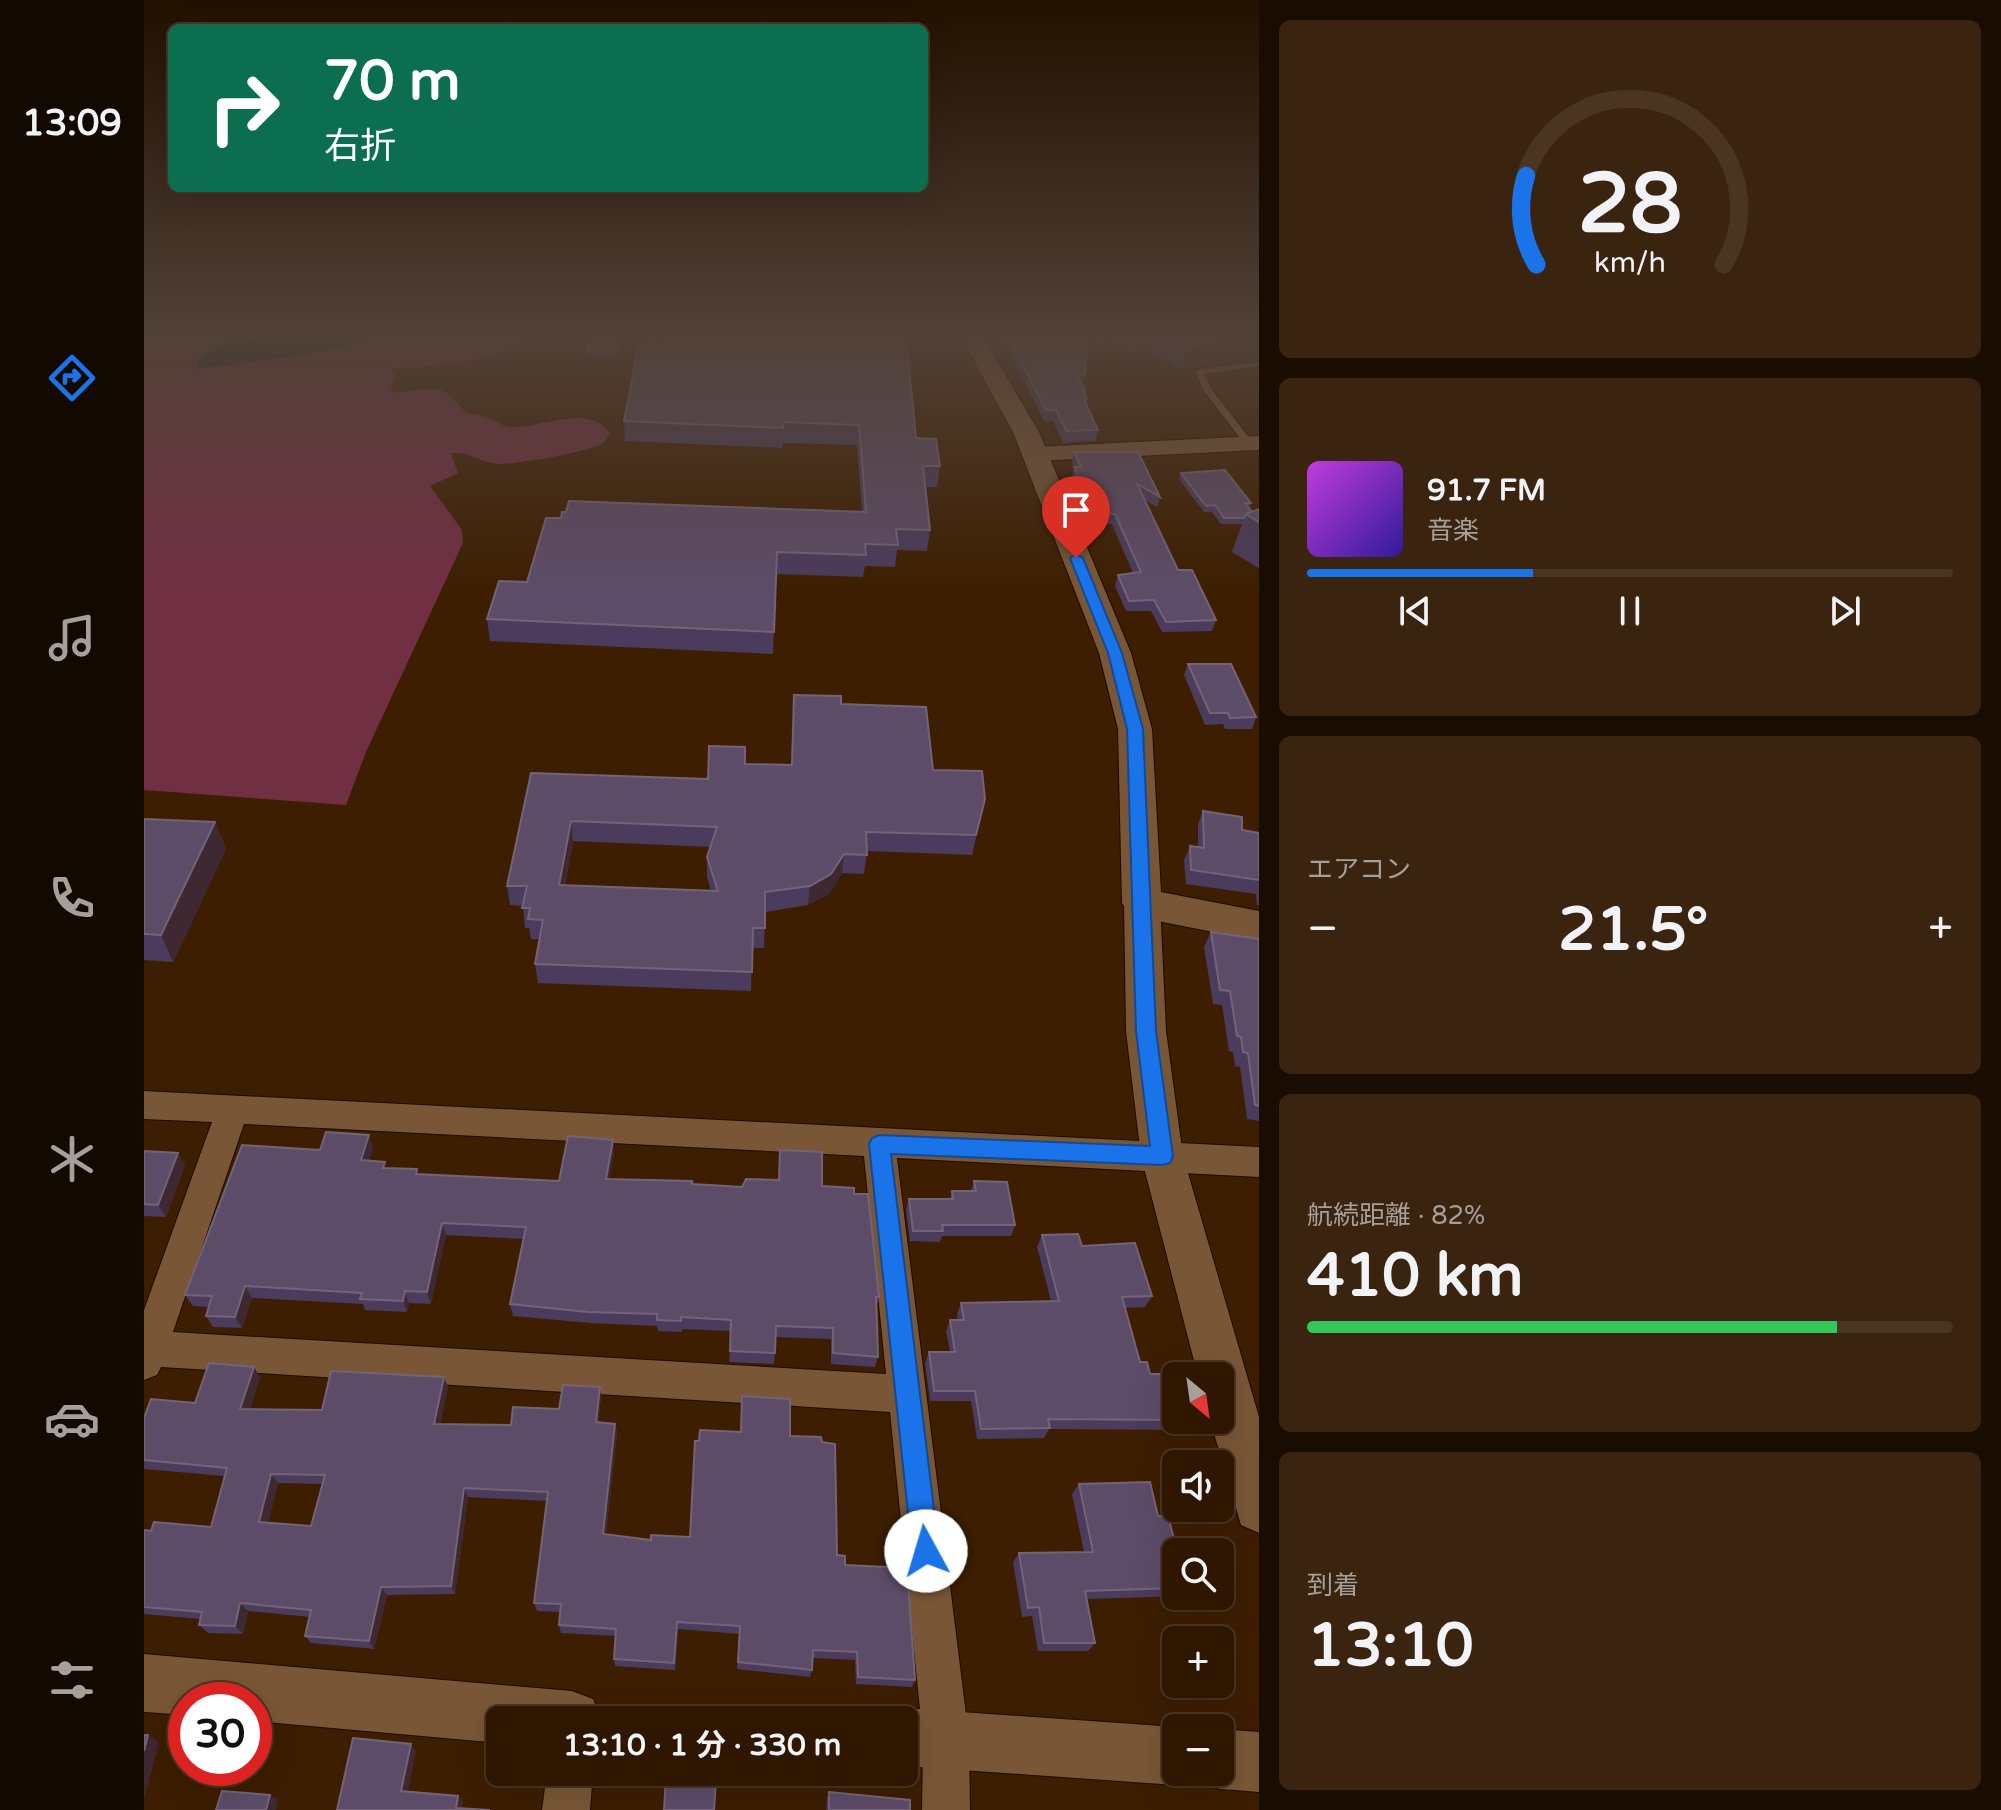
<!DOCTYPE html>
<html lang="ja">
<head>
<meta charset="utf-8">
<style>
	body { margin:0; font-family:"Varela Round","Noto Sans JP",sans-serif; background:#3a230f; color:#f1f3f6; height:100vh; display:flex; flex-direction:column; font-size:30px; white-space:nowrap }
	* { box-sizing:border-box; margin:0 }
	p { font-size:26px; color:#a79f99 }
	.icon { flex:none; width:44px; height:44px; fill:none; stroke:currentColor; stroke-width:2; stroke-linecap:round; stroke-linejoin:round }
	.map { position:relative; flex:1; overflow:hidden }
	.panel { display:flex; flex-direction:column; gap:20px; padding:20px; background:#190c00; width:742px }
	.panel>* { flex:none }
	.guide { position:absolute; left:24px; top:24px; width:760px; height:168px; border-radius:12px; box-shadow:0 8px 32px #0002,0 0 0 2px #493522; background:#0b6e4f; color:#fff; overflow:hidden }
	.needle { width:52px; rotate:151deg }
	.buttons { position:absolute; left:1018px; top:1362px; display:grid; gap:16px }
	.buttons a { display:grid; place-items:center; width:72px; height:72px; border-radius:12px; background:#2e1600; box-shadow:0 8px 32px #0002,0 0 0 2px #493522; font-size:40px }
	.speed { position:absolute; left:24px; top:1682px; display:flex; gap:16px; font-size:40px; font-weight:700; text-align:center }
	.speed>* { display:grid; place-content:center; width:104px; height:104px; border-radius:50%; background:#2e1600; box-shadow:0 8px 32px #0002,0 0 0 2px #493522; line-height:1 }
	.speed .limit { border:12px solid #d22; background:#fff; color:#111 }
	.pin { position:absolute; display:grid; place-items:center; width:68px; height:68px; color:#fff; margin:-82px -34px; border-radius:50% 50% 50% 0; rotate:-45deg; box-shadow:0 0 8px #0007 }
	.pin .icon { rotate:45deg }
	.me { position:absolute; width:88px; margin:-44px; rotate:354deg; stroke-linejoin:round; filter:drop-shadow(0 0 6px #0008) }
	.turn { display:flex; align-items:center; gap:28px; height:168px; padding:0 24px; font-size:36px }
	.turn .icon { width:104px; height:104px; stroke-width:2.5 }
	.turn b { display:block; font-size:56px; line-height:68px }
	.big { font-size:60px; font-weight:700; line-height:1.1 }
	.panel .tile { flex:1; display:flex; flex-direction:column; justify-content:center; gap:12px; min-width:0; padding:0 28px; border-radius:12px; background:#3a230f }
	.panel .dial { align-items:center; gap:0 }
	.dial svg { height:208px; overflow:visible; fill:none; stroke:#493522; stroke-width:7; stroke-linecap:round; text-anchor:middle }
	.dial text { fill:#f1f3f6; stroke:none }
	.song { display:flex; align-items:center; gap:24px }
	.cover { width:96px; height:96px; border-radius:12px; background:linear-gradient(135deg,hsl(290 70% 55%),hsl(250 70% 35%)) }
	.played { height:8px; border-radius:4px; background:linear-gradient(90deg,#1a73e8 35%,#493522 35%) }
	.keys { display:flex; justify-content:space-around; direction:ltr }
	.heat { display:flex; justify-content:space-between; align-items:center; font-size:44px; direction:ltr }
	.charge { height:12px; border-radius:6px; background:linear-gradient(90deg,#34c759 82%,#493522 0) }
	.trip { position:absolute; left:342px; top:1706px; width:432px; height:80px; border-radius:12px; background:#2e1600; box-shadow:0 8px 32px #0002,0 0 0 2px #493522; font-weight:700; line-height:80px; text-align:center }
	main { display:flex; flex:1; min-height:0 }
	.menu { display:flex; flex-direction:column; width:144px; justify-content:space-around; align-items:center; background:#120900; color:#a79f99 }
	.menu .icon { width:56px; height:56px }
	.menu .current { color:#1a73e8 }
	.menu b { font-size:36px; color:#f1f3f6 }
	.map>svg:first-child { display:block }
</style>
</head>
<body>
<main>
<nav class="menu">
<b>13:09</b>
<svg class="icon current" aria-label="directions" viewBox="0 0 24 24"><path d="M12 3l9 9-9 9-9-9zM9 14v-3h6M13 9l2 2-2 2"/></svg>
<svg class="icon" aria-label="music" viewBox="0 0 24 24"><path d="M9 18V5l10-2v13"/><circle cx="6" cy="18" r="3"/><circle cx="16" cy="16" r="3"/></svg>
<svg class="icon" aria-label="phone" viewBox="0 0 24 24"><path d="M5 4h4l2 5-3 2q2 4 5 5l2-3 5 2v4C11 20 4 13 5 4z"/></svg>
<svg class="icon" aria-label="climate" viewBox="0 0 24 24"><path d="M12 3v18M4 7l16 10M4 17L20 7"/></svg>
<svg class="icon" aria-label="car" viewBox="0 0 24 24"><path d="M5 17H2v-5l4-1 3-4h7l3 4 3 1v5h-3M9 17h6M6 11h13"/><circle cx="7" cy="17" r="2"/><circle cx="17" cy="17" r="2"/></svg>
<svg class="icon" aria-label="filters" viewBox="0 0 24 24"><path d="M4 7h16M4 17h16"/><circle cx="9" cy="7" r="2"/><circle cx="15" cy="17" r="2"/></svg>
</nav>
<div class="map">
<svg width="1115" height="1810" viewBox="0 0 1115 1810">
	<rect width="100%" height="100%" fill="#3d1e00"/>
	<!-- green -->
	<path fill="#712f43" d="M0 337H376L372 348C330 363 291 367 247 368L252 378 246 388 252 393C266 392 281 387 296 390 310 394 313 407 324 413 329 416 337 415 343 417 351 420 357 426 366 427 397 429 443 402 466 433 464 436 462 440 459 443 446 452 372 464 355 464 337 463 325 451 307 453L314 473 286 486 318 530 319 543 222 752 202 805 0 790Z"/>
	<!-- water -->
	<path fill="#021829" d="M90 337H233L234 339 158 355 52 369 55 358Z"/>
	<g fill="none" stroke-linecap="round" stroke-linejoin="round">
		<!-- service casing -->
		<g stroke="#1c0b00" stroke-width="2">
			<path id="service" d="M1115 362V366L1060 374 1068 390 1110 444 1105 447 1102 446 1060 391 1051 372 1055 369Z"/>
		</g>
		<!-- minor casing -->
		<g stroke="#1c0b00" stroke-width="2">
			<g id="minor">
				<path d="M0 1091 1115 1147V1177L753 1158 825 1739 826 1810H778L779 1739 746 1412 17 1367 13 1375 0 1380V1310L68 1122 0 1119ZM100 1124 720 1156 742 1374 29 1332Z"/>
				<path d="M403 1772H449L446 1810H398Z"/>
			</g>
		</g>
		<!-- tertiary casing -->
		<g stroke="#1c0b00" stroke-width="2">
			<g id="tertiary">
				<path d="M1115 436V450L891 461 883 459 879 454 883 449 891 447Z"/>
				<path d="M998 890 1011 894 1016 903 1022 1031 1039 1156 1115 1417V1533L1097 1525 1066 1420H1076V1376H1054L997 1156 982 1031 980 903 985 894Z"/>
				<path d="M0 1654 428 1691 449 1699 457 1720H356V1743L110 1721V1700H42V1715L0 1712Z"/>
				<path d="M760 1708 1032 1727 1036 1728H1032V1772H1076V1729L1115 1732V1792L1076 1789 1055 1780 1053 1776 1032 1785 760 1766V1720H738L739 1716Z"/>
			</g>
		</g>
		<!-- secondary casing -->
		<g stroke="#1c0b00" stroke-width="2">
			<path id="secondary" d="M817 337H839L895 432 987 653 1008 729 1017 892 1115 911V941L998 918 984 913 978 903 974 729 955 653 869 432Z"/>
		</g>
		<!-- service -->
		<use href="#service" fill="#795736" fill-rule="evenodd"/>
		<!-- minor -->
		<use href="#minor" fill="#795736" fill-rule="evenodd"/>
		<!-- tertiary -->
		<use href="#tertiary" fill="#795736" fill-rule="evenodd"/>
		<!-- secondary -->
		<use href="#secondary" fill="#795736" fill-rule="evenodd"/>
	</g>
	<!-- wall -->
	<g fill="#4b3b5c" fill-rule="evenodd">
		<path d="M447 337H478L473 357 443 356V350Z"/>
		<path d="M851 337H941V375L939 385 941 390 940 393 942 405 954 430 952 441 919 443 909 421H900L865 351Z"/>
		<path d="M949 337H1115V347L1036 368 1005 352 992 355 973 345 956 346Z"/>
		<path d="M495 344 772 438 796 466 793 487H781L786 530 783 551 753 550 751 567 721 566 719 577 632 574 629 654 346 641 343 619 383 582 417 518 718 511 713 445 639 443 638 448 481 441 480 421Z"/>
		<path d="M930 452H994L1016 497 1013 507 1001 500 1034 570 1072 620 1068 631 1018 632 1007 611H982L971 586 974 575 989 573 968 524 947 522 928 477 930 467 928 462Z"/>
		<path d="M1037 473 1107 503 1105 509 1108 512 1115 509V568L1088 552 1098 524H1077L1068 512H1060L1035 479Z"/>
		<path d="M1044 664 1112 717 1108 729H1081L1079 724 1061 725 1040 675Z"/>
		<path d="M650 695 697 704 789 770 841 799 828 855 723 851 720 874 698 873 685 894 664 905 621 912 620 948H608L607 991 394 983 391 964 396 939H387L385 928H381L379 906 366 905 363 886 387 773 564 779 601 764 647 765ZM429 841 567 847 563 857V877L567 891 421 885Z"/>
		<path d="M1059 811 1098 830 1115 833V905H1113L1112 894 1042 884 1040 860 1046 846 1054 847V824Z"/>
		<path d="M0 819 71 822 82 849 29 962 0 960Z"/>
		<path d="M1067 932 1115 939V1121L1103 1119 1096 1067 1091 1066 1089 1052 1085 1051 1078 1005 1069 1004 1060 947Z"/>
		<path d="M229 1147 225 1161 243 1168 273 1169 274 1174 415 1181 470 1153 465 1179 598 1187 635 1180 636 1150 678 1186 710 1194 735 1297 733 1307 734 1357 731 1367 687 1364V1339L632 1337 630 1364 585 1362 587 1331 538 1329V1332L514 1331 513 1326 446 1323 369 1316 366 1304 379 1239 302 1235 287 1304 265 1303 263 1312 221 1310 219 1304 108 1298 98 1328 69 1327 62 1316 65 1307 49 1306 41 1295 176 1150Z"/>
		<path d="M0 1151 41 1165 22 1217 0 1216Z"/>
		<path d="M830 1181 871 1225 867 1236H798L796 1242 766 1241 762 1210 765 1199H806L808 1191H827Z"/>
		<path d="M898 1235 938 1246 1008 1296 1001 1307 981 1308 996 1362 1045 1420 1038 1430 905 1429 900 1438 833 1439 827 1401H786L781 1363 785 1352H806L802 1331 806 1320H814L813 1314 817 1303 907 1301 893 1247Z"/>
		<path d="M116 1377 106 1409 178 1410 300 1377 304 1388 296 1424 367 1425 415 1409 456 1387 457 1397 454 1423 471 1424 473 1433 462 1534 507 1540 546 1537 646 1436 693 1555 701 1565 771 1680 768 1687 712 1684 711 1660 669 1658 668 1670 666 1677 593 1669 595 1634 534 1629 531 1670 471 1666 470 1659 472 1636 417 1633 415 1625 416 1612 393 1611 390 1603 403 1501 324 1497 311 1594 243 1595 230 1649 167 1643 161 1636 166 1617 104 1611 99 1634 64 1633 55 1625 56 1619 0 1614V1530L67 1527 80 1476 0 1469V1418L51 1403ZM134 1483 178 1484 167 1526 124 1523Z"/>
		<path d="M935 1484 1014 1516 1032 1552V1596H1039L943 1599 951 1643 944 1651H894L888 1616 878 1617 869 1562 875 1553 940 1552 928 1494Z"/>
		<path d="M685 1792 766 1810H682L683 1798Z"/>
	</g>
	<!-- shaded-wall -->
	<g fill="#3e2832">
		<path d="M476 337H478L473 357 472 351Z"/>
		<path d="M959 337H975L973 345 956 346Z"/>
		<path d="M996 337H1008L1005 352 992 355Z"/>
		<path d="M1087 337H1115V347L1036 368 1042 349Z"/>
		<path d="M427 821 429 841 417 904 415 885Z"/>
		<path d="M71 822 82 849 29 962 17 935Z"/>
		<path d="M700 854 698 873 685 894 664 905 666 886Z"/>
		<path d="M225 1135 229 1147 222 1173 217 1160Z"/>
		<path d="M469 1140 470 1153 463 1191 462 1179Z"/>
		<path d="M34 1153 41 1165 22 1217 14 1205Z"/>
		<path d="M298 1223 302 1235 287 1304 283 1292Z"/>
		<path d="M101 1286 108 1298 98 1328 91 1317Z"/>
		<path d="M261 1291 265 1303 263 1312 259 1301Z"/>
		<path d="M110 1367 116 1377 103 1419 96 1409Z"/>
		<path d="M300 1377 304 1388 294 1434 290 1424Z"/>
		<path d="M456 1387 457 1397 453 1432 452 1422Z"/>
		<path d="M471 1424 473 1433 461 1543 459 1534Z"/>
		<path d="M127 1474 134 1483 122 1531 115 1522Z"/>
		<path d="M320 1488 324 1497 311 1594 307 1586Z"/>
		<path d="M237 1587 243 1595 230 1649 225 1641Z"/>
		<path d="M96 1603 104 1611 99 1634 91 1626Z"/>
		<path d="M4 1735 15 1742 0 1800V1751Z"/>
		<path d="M267 1744 272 1751 263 1797 257 1791Z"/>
		<path d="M126 1795 134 1800 132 1810H122Z"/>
		<path d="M314 1796 319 1801 318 1810 312 1808Z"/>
	</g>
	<!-- building -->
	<g fill="#5d4c68" stroke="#746377" stroke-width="2" fill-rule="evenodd">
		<path d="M447 337H476L472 351 443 350Z"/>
		<path d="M522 337H762L772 438 792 439 796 466H779L786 530 752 529 754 545 721 544 722 555 633 552 630 632 343 619 355 581 383 582 402 518H417L418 512H422L425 501 722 512 715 425 640 422 639 428 480 421 495 344 520 345Z"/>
		<path d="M863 337H941L943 340 941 375H933L941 390H939L943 399 941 402 954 430 922 431 912 410H902L866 340Z"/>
		<path d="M1019 337H1087L1042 349Z"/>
		<path d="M930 452H994L1016 497 993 484 1034 570H1048L1072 620 1022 622 1010 600 985 601 974 575 997 572 971 514 949 511 930 467H937Z"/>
		<path d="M1081 470 1107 503H1101L1108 512 1102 514 1100 518H1080L1071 505 1062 506 1037 473Z"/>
		<path d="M1115 509V522L1102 514Z"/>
		<path d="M1044 664H1087L1112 717 1086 718 1084 713H1066Z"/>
		<path d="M650 695 697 696V704L782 707 789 770 838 771 841 799 832 835 722 832 723 855 700 854 687 874 666 886 621 892V928H609L608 972 391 964 399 920 384 919 386 908H378L383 886H363L387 773 564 779 565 746 601 747V764L648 765ZM427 821 573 827 563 857 574 891 415 885Z"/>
		<path d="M1059 811 1098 817V830L1115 833V880L1047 870 1046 846 1060 848Z"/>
		<path d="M0 819 71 822 17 935 0 934Z"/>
		<path d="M1067 932 1115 939V1106L1111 1105 1104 1053 1099 1052 1097 1037 1093 1036 1086 991 1076 990Z"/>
		<path d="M182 1132 225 1135 217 1160 241 1162 239 1168 273 1169 272 1174 415 1181 424 1136 469 1140 462 1179 548 1181V1184L598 1187 602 1179 635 1180 636 1150 678 1152V1186L710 1188V1194H724L735 1297H732L734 1357 689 1353V1328L632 1326 631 1353 586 1351 587 1320 537 1317V1321L513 1320V1314L444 1312 366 1304 382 1227 298 1223 283 1292 261 1291 259 1301 216 1299 218 1293 101 1286 91 1317 62 1316 68 1296 41 1295 98 1145 176 1150Z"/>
		<path d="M0 1151 34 1153 14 1205 0 1204Z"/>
		<path d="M830 1181 863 1182 871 1225H798L799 1231H769L765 1199H809L808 1191H832Z"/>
		<path d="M934 1234 938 1246 991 1243 1008 1296 978 1297 996 1362H1003L1006 1374H1033L1034 1376H1032V1420L904 1419 906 1428 837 1429 831 1391H790L785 1352H811L806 1320H820L817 1303 915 1301 898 1235Z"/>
		<path d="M65 1363 110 1367 96 1409 178 1410 187 1371 300 1377 290 1424 367 1425 369 1407 415 1409 419 1385 456 1387 452 1422 471 1424 459 1534 507 1540V1535L546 1537 551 1441H555L556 1430 597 1432 598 1396 646 1399V1436L677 1437 678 1442 691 1444 693 1555 701 1556V1565L763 1568 771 1680 714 1677 713 1652 669 1650 668 1670 594 1662 596 1626 533 1622 530 1663 470 1659 472 1629 415 1625 417 1604 390 1603 404 1492 320 1488 307 1586 237 1587 225 1641 161 1636 167 1610 96 1603 91 1626 55 1625 58 1612 0 1607V1530L7 1531 10 1522 67 1527 83 1468 0 1460V1418L7 1399 51 1403ZM127 1474 181 1475 167 1526 115 1522Z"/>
		<path d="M1006 1482 1014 1516H1024L1033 1550H1038V1552H1032V1588L941 1591 951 1643H900L895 1607 884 1608 875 1553 949 1552 935 1484Z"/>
		<path d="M0 1735H4L0 1751Z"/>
		<path d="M209 1738 267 1744 257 1791 314 1796 312 1808 346 1810H193Z"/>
		<path d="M522 1777 572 1780 570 1810H520Z"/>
		<path d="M78 1791 126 1795 122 1810H72Z"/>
		<path d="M685 1792 766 1800V1810H685Z"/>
	</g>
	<!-- sky -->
	<linearGradient id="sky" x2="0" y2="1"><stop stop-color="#221000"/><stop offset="0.57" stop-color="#514137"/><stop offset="1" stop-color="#514137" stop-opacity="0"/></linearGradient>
	<rect width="1115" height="590" fill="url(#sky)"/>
	<!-- route -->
	<path fill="#1a73e8" stroke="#114b97" stroke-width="2" d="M932 554 939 558 978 653 999 729 1012 1031 1029 1156 1026 1163 1018 1165 747 1154 795 1551 791 1560 782 1564 772 1560 768 1551 725 1144 728 1138 735 1135 1006 1146 992 1031 983 729 964 653 926 558Z"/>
</svg>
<div class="buttons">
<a><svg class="needle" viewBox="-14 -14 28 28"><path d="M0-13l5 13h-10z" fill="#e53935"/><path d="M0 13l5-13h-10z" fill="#a79f99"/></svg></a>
<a><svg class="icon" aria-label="sound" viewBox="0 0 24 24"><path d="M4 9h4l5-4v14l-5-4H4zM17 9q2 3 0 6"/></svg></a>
<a><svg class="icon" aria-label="search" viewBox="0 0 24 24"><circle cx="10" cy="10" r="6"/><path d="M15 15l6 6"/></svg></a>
<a>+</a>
<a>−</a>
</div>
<div class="speed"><div class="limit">30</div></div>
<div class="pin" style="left:932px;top:558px;background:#d93025"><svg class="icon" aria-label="arrive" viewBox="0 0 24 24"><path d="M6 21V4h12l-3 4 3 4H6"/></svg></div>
<svg class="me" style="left:782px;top:1551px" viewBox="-20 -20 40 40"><circle r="19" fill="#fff"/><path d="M0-13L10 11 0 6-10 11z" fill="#1a73e8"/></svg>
<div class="trip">13:10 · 1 分 · 330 m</div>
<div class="guide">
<div class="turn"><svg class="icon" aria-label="right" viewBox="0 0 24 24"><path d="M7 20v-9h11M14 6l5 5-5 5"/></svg><div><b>70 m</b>右折</div></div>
</div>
</div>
<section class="panel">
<div class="tile dial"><svg viewBox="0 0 100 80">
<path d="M14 69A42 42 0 1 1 86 69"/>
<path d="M14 69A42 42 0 0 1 10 35" stroke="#1a73e8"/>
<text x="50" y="56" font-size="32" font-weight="700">28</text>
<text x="50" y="72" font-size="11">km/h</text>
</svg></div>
<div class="tile">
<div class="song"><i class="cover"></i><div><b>91.7 FM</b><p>音楽</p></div></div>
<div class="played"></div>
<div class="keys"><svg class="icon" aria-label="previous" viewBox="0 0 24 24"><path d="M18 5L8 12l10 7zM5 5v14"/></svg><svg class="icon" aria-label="pause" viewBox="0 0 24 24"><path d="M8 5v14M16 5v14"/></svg><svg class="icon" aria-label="next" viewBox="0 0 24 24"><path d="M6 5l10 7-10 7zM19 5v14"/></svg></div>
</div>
<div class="tile"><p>エアコン</p>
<div class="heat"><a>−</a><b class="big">21.5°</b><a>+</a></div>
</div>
<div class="tile"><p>航続距離 · 82%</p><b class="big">410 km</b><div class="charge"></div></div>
<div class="tile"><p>到着</p><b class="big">13:10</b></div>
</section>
</main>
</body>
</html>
